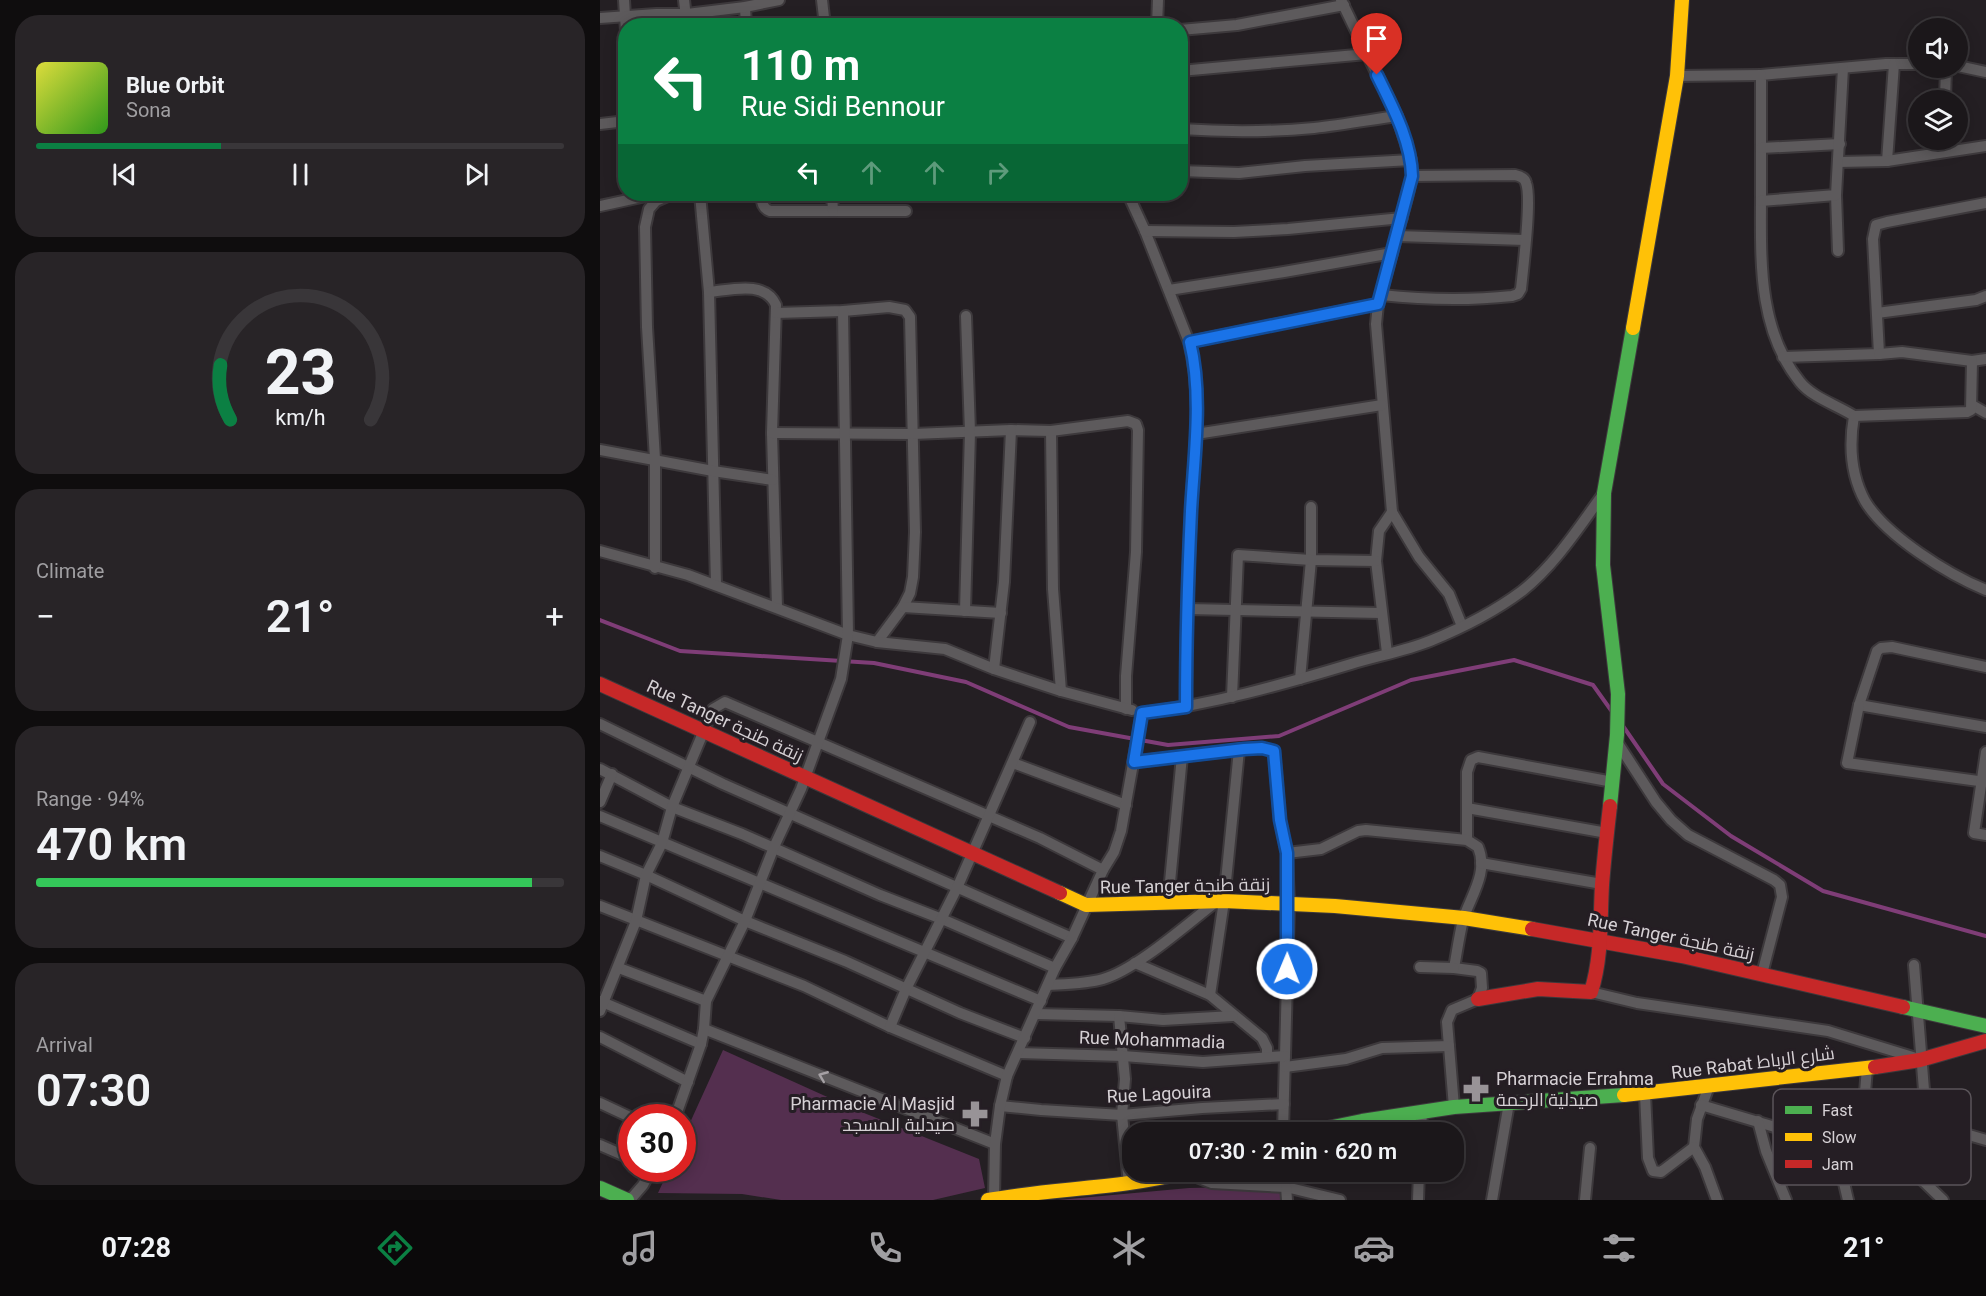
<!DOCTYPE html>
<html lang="en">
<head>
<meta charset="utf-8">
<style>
	body { margin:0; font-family:Roboto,Cairo,sans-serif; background:#282427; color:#f1f3f6; height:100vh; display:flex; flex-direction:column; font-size:22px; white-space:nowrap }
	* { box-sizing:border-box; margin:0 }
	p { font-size:20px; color:#a09fa2 }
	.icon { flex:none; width:33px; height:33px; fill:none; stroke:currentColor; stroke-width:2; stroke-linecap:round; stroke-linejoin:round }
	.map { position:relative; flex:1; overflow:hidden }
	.side { display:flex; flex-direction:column; gap:15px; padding:15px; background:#0f0d0e; width:600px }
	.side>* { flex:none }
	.hud { position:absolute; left:18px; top:18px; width:570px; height:183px; border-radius:24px; box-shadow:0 3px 15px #0003,0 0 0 2px #393639; background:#0b8043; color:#fff; overflow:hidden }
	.buttons { position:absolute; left:1308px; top:18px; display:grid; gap:12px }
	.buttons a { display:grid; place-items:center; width:60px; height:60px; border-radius:50%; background:#1b171a; box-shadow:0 3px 15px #0003,0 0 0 2px #393639; font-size:30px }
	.speed { position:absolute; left:18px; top:1104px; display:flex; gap:12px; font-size:30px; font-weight:700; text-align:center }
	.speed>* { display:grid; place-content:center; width:78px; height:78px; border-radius:50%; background:#1b171a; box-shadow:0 3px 15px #0003,0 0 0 2px #393639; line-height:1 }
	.speed .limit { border:9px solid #d22; background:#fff; color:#111 }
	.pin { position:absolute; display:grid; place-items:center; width:51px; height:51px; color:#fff; margin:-62px -26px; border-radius:50% 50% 50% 0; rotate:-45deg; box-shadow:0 0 6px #0007 }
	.pin .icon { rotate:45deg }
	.me { position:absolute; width:66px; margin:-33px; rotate:1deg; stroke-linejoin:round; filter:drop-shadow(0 0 4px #0008) }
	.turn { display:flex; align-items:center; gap:21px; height:126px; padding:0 24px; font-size:27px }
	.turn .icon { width:78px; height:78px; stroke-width:2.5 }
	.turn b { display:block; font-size:42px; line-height:51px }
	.lanes { display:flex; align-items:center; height:57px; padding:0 24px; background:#0003; justify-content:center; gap:30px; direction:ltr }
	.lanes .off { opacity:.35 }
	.big { font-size:45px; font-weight:600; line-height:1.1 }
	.side .card { flex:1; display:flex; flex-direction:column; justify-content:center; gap:9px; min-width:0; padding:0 21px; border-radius:24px; background:#282427 }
	.side .dial { align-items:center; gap:0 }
	.dial svg { height:156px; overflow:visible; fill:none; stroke:#393639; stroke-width:7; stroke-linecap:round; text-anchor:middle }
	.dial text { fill:#f1f3f6; stroke:none }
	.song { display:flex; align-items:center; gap:18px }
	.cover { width:72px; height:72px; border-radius:9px; background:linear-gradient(135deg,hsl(60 70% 55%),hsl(110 70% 35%)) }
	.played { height:6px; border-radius:3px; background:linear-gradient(90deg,#0b8043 35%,#393639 35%) }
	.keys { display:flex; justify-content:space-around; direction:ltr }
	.heat { display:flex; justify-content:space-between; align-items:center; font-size:33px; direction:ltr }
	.charge { height:9px; border-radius:4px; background:linear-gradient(90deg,#34c759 94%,#393639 0) }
	.trip { position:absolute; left:522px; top:1122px; width:342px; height:60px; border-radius:24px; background:#1b171a; box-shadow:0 3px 15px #0003,0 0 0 2px #393639; font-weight:600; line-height:60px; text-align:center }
	.tab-bar { display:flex; height:96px; justify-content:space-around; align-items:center; background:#0b090a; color:#a09fa2 }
	.tab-bar .icon { width:42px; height:42px }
	.tab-bar .on { color:#0b8043 }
	.tab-bar b { font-size:27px; color:#f1f3f6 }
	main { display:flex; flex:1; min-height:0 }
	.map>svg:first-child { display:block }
</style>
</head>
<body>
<main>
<section class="side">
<div class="card">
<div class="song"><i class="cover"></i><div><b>Blue Orbit</b><p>Sona</p></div></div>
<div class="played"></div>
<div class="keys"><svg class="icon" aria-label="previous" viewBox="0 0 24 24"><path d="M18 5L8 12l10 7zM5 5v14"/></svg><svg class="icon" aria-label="pause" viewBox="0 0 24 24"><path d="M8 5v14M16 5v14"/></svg><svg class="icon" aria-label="next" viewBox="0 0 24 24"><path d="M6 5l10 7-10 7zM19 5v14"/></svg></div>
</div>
<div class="card dial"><svg viewBox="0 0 100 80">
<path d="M14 69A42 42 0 1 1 86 69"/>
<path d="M14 69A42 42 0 0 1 9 41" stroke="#0b8043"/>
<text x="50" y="56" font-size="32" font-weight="700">23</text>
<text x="50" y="72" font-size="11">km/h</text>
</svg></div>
<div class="card"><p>Climate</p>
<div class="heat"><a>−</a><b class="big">21°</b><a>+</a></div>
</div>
<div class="card"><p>Range · 94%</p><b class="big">470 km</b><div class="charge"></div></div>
<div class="card"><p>Arrival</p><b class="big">07:30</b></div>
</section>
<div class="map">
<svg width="1386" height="1200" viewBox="0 0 1386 1200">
	<rect width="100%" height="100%" fill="#241f23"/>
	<!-- green -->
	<g fill="#542f4f">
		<path d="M123 1050 254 1109 379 1159 385 1188 333 1200H181L142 1194 58 1193 69 1169 82 1168 83 1138Z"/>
		<path d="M683 1186 686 1200H458L589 1188Z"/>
	</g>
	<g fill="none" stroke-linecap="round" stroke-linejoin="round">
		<!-- stream -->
		<g stroke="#7f3d77" stroke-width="4">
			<path d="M0 620 80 651 274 663 366 682 469 727 568 745 679 736 811 680 914 660 993 685 1013 713"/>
			<path d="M1023 726 1063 784 1131 836 1223 891 1386 936"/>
		</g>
		<!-- street casing -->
		<g stroke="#3d393c" stroke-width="14">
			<g id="street">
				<path d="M24 0 26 31"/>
				<path d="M84 0 87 26"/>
				<path d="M222 0 225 26"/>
				<path d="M741 0 797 116 811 160 812 176 807 198 778 304 776 324 792 512 819 557 849 594 862 626"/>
				<path d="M145 7 146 26"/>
				<path d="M0 18 56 14H87L145 7 179 0"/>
				<path d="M557 26 558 0"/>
				<path d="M580 30 637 25 744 5"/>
				<path d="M1318 64H1286L1161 75C1161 114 1161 154 1161 194 1161 258 1157 329 1200 382 1213 398 1237 405 1254 416 1249 445 1251 475 1265 501 1286 536 1349 575 1386 590"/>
				<path d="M1358 66 1386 72"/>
				<path d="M580 71 767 54"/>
				<path d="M1077 76 1161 75"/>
				<path d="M1345 100 1346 68"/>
				<path d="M0 124 26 121"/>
				<path d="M580 129C625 132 670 132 714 128 742 125 769 120 797 116"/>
				<path d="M1161 148 1240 144"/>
				<path d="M1343 152 1344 140"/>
				<path d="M1287 161 1294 64"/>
				<path d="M1238 162 1287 161 1386 146"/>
				<path d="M580 171 639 173 705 166 811 160"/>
				<path d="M100 194 109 292 116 585"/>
				<path d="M161 194C162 202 162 208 170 211H306"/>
				<path d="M232 194 233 211"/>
				<path d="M528 194 545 231 589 342C603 396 594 456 591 511 588 576 586 642 586 707"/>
				<path d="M1236 195 1238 251"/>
				<path d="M1161 201 1236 195 1243 68"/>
				<path d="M0 206 46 196"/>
				<path d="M545 231 634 232 688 229 802 218"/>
				<path d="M797 236 925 240"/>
				<path d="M569 290 684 272 792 253"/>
				<path d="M109 292C131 290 165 280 176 305L172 433 177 607"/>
				<path d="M781 295C827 300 866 301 912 296L918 294 921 289C923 269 932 198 926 183 925 178 920 176 915 175L812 176"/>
				<path d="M176 313 243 311 289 307 305 310 310 317 315 532 313 577 310 593 303 607 277 642"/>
				<path d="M1277 313 1376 300 1386 296"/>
				<path d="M589 342 778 304"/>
				<path d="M1183 357 1279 354 1273 239 1276 225 1287 222 1386 203"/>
				<path d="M1372 361 1386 359"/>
				<path d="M1372 405 1386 413"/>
				<path d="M1254 416 1367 412 1371 410 1372 361 1302 352 1279 354"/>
				<path d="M451 431 453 589 461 691"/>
				<path d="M172 433 313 434 411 430 451 431 528 421 536 424 538 430 536 552 526 676V709"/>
				<path d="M596 434 782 405"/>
				<path d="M0 450 113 471 173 480"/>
				<path d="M0 551 88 575 248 635 277 642 345 649 394 669 461 691 532 710"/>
				<path d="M55 568V459L47 327 45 227 49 209 56 201 72 194"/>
				<path d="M303 607 401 613"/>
				<path d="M587 609 781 613"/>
				<path d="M365 611 370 432 366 316"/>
				<path d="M787 653 776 561 779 531 792 512"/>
				<path d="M1386 667 1292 647 1281 648 1277 651 1259 705 1386 727"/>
				<path d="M394 669 404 582 411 430"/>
				<path d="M700 679 711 560V507"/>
				<path d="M632 697 638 555 711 560 776 561"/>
				<path d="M1259 705 1247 763 1386 782"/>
				<path d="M0 724 123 784 472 938"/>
				<path d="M1017 742 1056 802 1071 820 1088 835 1174 880 1180 885 1182 897 1162 974"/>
				<path d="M1386 752 1374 833 1386 835"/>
				<path d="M534 762 644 749 662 748 674 751 680 820 687 853 689 904 683 1132"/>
				<path d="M413 763 526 805"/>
				<path d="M0 769 72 807 142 834 280 895 342 919 455 968"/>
				<path d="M0 802 12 774"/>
				<path d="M867 808 1007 833"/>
				<path d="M0 816 441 1001"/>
				<path d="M867 840V772L871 760 878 757 1013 782"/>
				<path d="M687 853 721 849 758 831 766 830 867 840 878 847C889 873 870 897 863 920 859 936 857 952 854 968L877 971 881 973 882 988 878 999 852 1010 847 1022 854 1107"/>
				<path d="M0 856 46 875 145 921 245 961 360 1013 425 1038"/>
				<path d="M881 863 1002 884"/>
				<path d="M568 903 582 756"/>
				<path d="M0 906 204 986 290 1027 407 1076"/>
				<path d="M535 963 610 995 662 1038 667 1048V1057"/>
				<path d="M1314 965 1326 1115 1338 1126 1386 1140"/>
				<path d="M820 967 854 968"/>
				<path d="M19 968 106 1001"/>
				<path d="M448 985C466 984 486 984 503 979 537 969 587 924 617 901"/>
				<path d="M991 992 1037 1003 1228 1031 1316 1058"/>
				<path d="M610 995 624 901 639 750"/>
				<path d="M0 1001 101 1044"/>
				<path d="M0 1011 36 921 46 875 62 843 72 807 113 709 125 702 440 838 503 870"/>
				<path d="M436 1014 519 1016 563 1020 633 1016"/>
				<path d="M519 1016 525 1079 522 1115 529 1184"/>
				<path d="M290 1027 306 989 357 888 430 722"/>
				<path d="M104 1029 395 1144"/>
				<path d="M0 1037 88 1082"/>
				<path d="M418 1053 523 1056 603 1062 685 1056"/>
				<path d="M685 1067 746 1059 782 1048 849 1046"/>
				<path d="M1109 1086 1097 1119 1094 1147 1105 1167 1117 1200"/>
				<path d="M1045 1094 1048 1158 1053 1171 1061 1172 1094 1147"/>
				<path d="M0 1103 32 1118"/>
				<path d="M1101 1105 1235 1145 1299 1167 1320 1178 1343 1200"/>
				<path d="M400 1106 441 1110 522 1115 602 1108 684 1104"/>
				<path d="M75 1118 101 1044 104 1029 106 1001 145 921 174 847 201 789 241 679 248 635 243 311"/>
				<path d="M1158 1121 1166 1151 1186 1200"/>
				<path d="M821 1132 822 1112"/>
				<path d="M0 1145 32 1159"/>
				<path d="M1235 1145 1248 1200"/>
				<path d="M1260 1154 1267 1068"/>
				<path d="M584 1172 612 1183 686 1187 740 1200"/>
				<path d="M686 1187 687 1200"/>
				<path d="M394 1199 395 1144 400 1106 407 1076 455 968 472 938 503 870 514 852 521 831 542 713C614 704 681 685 751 664 777 656 805 651 830 641 862 628 894 612 922 591 955 565 979 527 1004 493"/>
				<path d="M30 1200 43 1185 52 1168"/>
				<path d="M818 1200 819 1172"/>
				<path d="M892 1200 909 1103"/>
				<path d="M985 1200 990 1148"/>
			</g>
		</g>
		<!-- fast casing -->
		<g stroke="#3d393c" stroke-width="16">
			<g id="fast">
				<path d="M1010 806 1017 735 1018 694 1003 565 1004 493 1033 328"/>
				<path d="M1303 1007 1386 1026"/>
				<path d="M708 1132 762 1121 854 1107 1024 1095"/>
				<path d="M0 1188 27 1200"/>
			</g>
		</g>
		<!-- slow casing -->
		<g stroke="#3d393c" stroke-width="16">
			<g id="slow">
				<path d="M1033 328 1077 76 1082 0"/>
				<path d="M460 893 486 905 624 901 735 906 864 918 932 929"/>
				<path d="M1024 1095 1275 1067"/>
				<path d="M388 1200C454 1188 521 1189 586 1172"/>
			</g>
		</g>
		<!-- jam casing -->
		<g stroke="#3d393c" stroke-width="16">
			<g id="jam">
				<path d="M0 684 460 893"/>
				<path d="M932 929 1082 956 1303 1007"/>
				<path d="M878 999 938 989 991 992C1002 957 1000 921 1002 885 1004 859 1007 832 1010 806"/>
				<path d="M1275 1067 1320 1060 1386 1041"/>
			</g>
		</g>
		<!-- street -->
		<use href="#street" stroke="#5d5a5c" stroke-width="10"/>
		<!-- fast -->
		<use href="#fast" stroke="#4caf50" stroke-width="14"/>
		<!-- slow -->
		<use href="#slow" stroke="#ffc107" stroke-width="14"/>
		<!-- jam -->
		<use href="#jam" stroke="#c62828" stroke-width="14"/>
	</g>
	<!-- one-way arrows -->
	<defs><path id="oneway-chevron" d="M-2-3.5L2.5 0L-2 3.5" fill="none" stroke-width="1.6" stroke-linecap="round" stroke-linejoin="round" transform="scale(1.5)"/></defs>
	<use stroke="#a6a1a5" href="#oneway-chevron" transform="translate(223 1076) rotate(-158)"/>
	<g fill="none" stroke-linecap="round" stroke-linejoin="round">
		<!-- route casing -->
		<g stroke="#114b97" stroke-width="15">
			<path id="route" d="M687 969V853L680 820 674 751 662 748 644 749 534 762 542 713 586 707C586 642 588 576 591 511 594 456 603 396 590 342L778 304 812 176C811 140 792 106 777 75"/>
		</g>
		<!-- route -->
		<use href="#route" stroke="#1a73e8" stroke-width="10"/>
	</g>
	<!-- icons -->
	<defs>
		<g id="pharmacy-bare" transform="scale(2.07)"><path d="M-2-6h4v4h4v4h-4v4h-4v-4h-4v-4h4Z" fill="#989397" stroke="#251e24" stroke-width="2.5" paint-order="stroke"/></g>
	</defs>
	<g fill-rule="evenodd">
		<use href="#pharmacy-bare" x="876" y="1089"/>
		<use href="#pharmacy-bare" x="375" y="1114"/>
	</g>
	<g text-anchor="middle" stroke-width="6" stroke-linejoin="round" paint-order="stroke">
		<!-- street labels -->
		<g font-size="18" fill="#d6d1d5" stroke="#251e24">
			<text transform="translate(125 721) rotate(25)" y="6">Rue Tanger زنقة طنجة</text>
			<text transform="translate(585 886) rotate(-1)" y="6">Rue Tanger زنقة طنجة</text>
			<text transform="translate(1071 937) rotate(12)" y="6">Rue Tanger زنقة طنجة</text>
			<text transform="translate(552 1040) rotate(2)" y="6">Rue Mohammadia</text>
			<text transform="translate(1153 1063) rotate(-7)" y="6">Rue Rabat شارع الرباط</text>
			<text transform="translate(559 1094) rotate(-3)" y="6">Rue Lagouira</text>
		</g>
		<!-- poi labels -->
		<g font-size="18" fill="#d6d1d5" stroke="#251e24" text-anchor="start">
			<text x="896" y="1085">Pharmacie Errahma<tspan x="896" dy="21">صيدلية الرحمة</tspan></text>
			<text x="355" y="1110" text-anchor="end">Pharmacie Al Masjid<tspan x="355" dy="21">صيدلية المسجد</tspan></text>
		</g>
	</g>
	<!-- legend -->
	<rect x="1173" y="1089" width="198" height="96" rx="9" fill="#251e24" stroke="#5a5459" stroke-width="1.5"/>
	<rect x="1185" y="1106" width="27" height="8" fill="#4caf50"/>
	<rect x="1185" y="1133" width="27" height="8" fill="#ffc107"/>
	<rect x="1185" y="1160" width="27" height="8" fill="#c62828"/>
	<g font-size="16" fill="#d6d1d5">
		<text x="1222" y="1116">Fast</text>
		<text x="1222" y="1143">Slow</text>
		<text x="1222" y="1170">Jam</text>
	</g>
</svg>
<div class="buttons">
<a><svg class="icon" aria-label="sound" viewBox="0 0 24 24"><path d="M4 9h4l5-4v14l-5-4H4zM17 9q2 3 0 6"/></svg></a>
<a><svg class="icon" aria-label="layers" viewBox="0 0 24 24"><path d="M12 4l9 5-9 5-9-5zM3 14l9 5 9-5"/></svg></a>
</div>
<div class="speed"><div class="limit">30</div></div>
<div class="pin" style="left:777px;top:75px;background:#d93025"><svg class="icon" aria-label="arrive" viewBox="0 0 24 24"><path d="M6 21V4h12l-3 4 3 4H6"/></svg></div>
<svg class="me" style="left:687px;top:969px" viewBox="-20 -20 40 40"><circle r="17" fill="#1a73e8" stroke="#fff" stroke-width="3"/><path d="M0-11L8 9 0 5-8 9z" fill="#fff"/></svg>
<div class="trip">07:30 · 2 min · 620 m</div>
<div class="hud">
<div class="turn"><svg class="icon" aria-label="left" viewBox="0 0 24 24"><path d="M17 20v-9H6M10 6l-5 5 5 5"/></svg><div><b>110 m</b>Rue Sidi Bennour</div></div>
<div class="lanes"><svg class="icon" aria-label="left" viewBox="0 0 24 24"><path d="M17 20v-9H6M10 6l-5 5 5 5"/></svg><svg class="icon off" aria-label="ahead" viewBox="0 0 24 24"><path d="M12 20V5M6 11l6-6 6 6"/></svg><svg class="icon off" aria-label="ahead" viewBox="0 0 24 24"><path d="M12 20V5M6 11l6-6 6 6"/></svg><svg class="icon off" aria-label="right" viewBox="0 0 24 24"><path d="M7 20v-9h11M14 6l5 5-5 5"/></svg></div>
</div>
</div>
</main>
<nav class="tab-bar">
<b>07:28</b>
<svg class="icon on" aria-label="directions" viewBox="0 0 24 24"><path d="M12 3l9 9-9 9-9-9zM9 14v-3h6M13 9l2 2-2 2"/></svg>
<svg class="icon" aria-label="music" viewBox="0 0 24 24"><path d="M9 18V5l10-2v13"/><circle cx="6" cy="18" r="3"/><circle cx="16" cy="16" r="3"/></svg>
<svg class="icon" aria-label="phone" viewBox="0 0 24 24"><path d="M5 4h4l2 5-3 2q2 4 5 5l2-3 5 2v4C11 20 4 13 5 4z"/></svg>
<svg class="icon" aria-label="climate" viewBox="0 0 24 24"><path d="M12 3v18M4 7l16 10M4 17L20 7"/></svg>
<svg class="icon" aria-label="car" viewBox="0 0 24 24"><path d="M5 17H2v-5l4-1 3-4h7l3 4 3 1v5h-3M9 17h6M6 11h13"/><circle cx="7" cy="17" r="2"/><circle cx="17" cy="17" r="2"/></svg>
<svg class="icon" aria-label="filters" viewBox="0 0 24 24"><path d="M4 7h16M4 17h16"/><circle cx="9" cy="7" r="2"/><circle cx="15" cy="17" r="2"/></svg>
<b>21°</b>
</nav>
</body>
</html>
